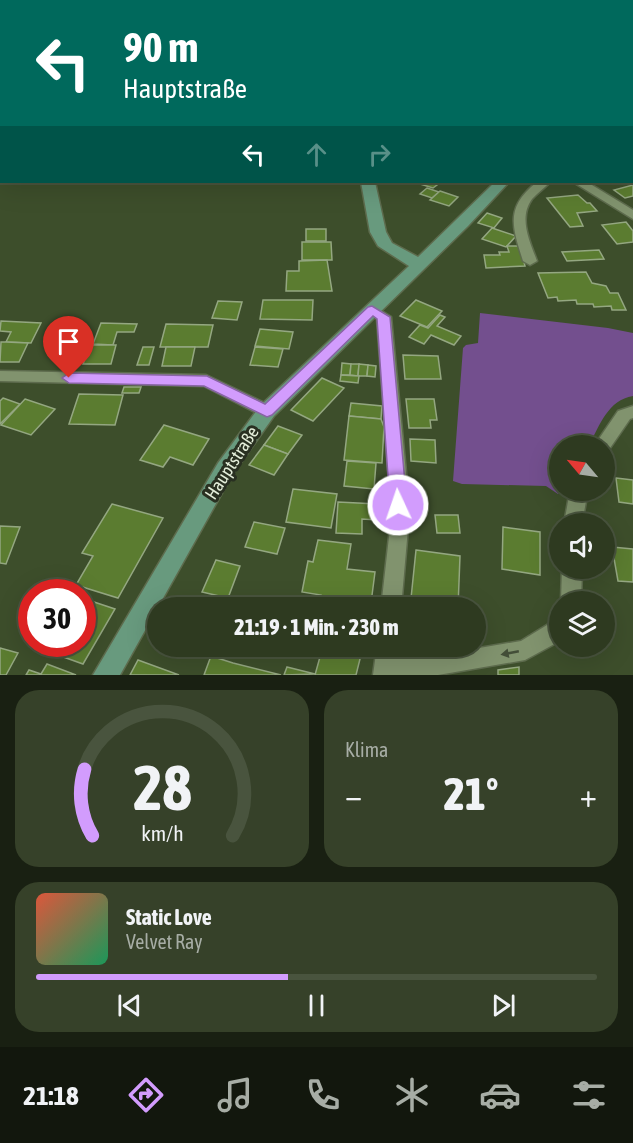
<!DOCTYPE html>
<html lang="de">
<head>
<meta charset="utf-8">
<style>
	body { margin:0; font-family:"Asap Condensed",sans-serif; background:#364129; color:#f1f3f6; height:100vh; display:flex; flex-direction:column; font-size:22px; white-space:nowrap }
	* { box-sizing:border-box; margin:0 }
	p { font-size:20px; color:#a7ada5 }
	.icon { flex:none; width:33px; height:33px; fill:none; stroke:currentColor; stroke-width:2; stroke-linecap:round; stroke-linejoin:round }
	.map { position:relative; height:675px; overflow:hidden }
	.panel { display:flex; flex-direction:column; gap:15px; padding:15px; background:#192012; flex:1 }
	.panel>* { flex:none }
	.top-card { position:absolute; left:0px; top:0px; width:633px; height:183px; box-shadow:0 6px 24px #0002,0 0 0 2px #49543e; background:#00695c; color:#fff; overflow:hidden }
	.needle { width:39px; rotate:299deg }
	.controls { position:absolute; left:549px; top:435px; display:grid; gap:12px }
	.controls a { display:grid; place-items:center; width:66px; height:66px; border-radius:50%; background:#2e3a20; box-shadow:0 6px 24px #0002,0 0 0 2px #49543e; font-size:30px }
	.speed { position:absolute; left:18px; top:579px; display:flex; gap:12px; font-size:30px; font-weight:700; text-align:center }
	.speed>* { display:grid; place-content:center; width:78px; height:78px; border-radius:50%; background:#2e3a20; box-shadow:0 6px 24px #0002,0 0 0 2px #49543e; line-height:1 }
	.speed .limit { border:9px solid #d22; background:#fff; color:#111 }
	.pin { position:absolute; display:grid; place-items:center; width:51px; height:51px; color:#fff; margin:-62px -26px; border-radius:50% 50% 50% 0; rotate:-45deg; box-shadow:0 0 6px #0007 }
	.pin .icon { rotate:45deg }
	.me { position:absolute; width:66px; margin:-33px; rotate:357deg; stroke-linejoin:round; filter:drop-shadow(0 0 4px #0008) }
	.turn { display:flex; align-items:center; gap:21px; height:126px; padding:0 24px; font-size:27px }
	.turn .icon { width:78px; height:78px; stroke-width:2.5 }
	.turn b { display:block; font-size:42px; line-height:51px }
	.lanes { display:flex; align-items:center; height:57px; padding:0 24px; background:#0003; justify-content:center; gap:30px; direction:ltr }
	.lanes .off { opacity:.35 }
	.big { font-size:45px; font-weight:800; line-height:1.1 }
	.panel .widget { flex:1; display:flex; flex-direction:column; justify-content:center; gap:9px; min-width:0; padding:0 21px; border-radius:24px; background:#364129 }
	.panel .dial { align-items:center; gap:0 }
	.dial svg { height:156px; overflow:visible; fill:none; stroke:#49543e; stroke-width:7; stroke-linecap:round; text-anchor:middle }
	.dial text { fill:#f1f3f6; stroke:none }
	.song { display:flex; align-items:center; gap:18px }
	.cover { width:72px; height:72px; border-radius:9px; background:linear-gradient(135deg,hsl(10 70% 55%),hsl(150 70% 35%)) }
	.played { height:6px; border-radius:3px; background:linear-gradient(90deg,#d29cfd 45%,#49543e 45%) }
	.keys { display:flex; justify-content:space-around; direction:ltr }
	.heat { display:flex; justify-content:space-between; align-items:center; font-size:33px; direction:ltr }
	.panel .tiles { flex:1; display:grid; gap:15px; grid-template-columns:1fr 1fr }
	.widget:last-child { grid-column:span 2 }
	.trip { position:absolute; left:147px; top:597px; width:339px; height:60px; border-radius:30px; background:#2e3a20; box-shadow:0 6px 24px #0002,0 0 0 2px #49543e; font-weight:800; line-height:60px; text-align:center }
	.menu { display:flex; height:96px; justify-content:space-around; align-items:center; background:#12170d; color:#a7ada5 }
	.menu .icon { width:42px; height:42px }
	.menu .selected { color:#d29cfd }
	.menu b { font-size:27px; color:#f1f3f6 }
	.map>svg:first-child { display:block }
</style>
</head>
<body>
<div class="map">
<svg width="633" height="675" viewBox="0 0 633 675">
	<rect width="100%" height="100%" fill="#3d4e2b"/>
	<!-- green -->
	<path fill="#734f8e" d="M480 313 608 328 633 333V396C608 400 600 425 589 445L560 446 561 491 558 494 546 486 462 484 453 481 463 348 466 345 478 343Z"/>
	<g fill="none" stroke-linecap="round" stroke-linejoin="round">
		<!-- river -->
		<g fill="#10314f" fill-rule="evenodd">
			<rect x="0" y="39" width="2" height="13"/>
			<rect x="0" y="80" width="2" height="14"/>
		</g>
	</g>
	<!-- building -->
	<g fill="#5b7c30" stroke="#94a781" stroke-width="1.5">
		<path d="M423 182H441L433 188 420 184Z"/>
		<path d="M633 185V196L625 198 614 190Z"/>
		<path d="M427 188 439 192 432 198 420 194Z"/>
		<path d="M440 191 458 197 449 206 430 200Z"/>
		<path d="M578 195 587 203H590L597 211 577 213 583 226 570 227 547 198Z"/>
		<path d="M487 213 502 218 494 228 478 223Z"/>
		<path d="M626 222 633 231V242L617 244 602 225Z"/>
		<path d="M492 228 516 236 506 247 482 239Z"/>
		<rect x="306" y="229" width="20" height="12"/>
		<path d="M302 242H331L332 260H302Z"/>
		<path d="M507 246H520L525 266 486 268 484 255H500L499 252H509Z"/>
		<path d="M599 250 604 259 567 261 562 252Z"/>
		<path d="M327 260 332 291H286L287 271H299V261Z"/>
		<path d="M586 272 592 283 606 286 610 293H618L626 310H612L611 306 594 307 593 304H577L576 300 558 301 557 297 548 298 538 273Z"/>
		<path d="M263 300H313L312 320 260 319Z"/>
		<path d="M416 300 442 311 427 327 400 316Z"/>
		<path d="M218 301 242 302 237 320 212 318Z"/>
		<path d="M440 315 445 317 437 326 461 336 454 345 431 335 424 344 409 337 420 325 428 328Z"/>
		<path d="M1 321 41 323 31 343 6 342 11 332 0 331Z"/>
		<path d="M101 323 137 324 134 332H117L113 345 93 344Z"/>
		<path d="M166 324 213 325 208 347H160Z"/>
		<path d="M260 329 293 332 289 349 255 346Z"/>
		<path d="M1 342H6L28 343 19 362H0Z"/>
		<path d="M90 345H116L111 364H83Z"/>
		<path d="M143 347H154L149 365H137Z"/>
		<path d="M166 347H195L191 366H162Z"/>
		<path d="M255 347 283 349 278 367 250 365Z"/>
		<path d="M403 355 438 356 441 379H405Z"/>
		<path d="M342 363 351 364 350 375H341Z"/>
		<path d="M351 364H359L358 376 350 375Z"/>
		<path d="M359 364 368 365 367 376H358Z"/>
		<path d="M368 365 376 366 375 377 367 376Z"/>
		<path d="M341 375 359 376 358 383 340 381Z"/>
		<path d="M322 378 344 388 313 421 291 410Z"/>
		<path d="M124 387H141L139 393H122Z"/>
		<path d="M79 394 123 395 115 425 69 424Z"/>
		<path d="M3 398 20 404 0 424V401Z"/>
		<path d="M25 399 55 409 31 435 1 425Z"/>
		<path d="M406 399H434L437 420H430L431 428H409Z"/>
		<path d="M351 403 382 406 381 419 349 416Z"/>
		<path d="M349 416 381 419 384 427 382 463 344 460Z"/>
		<path d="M164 425 209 439 193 465 170 457 163 467 140 460Z"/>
		<path d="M278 426 302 435 288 454 264 445Z"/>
		<path d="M410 439 435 440 436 463 411 461Z"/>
		<path d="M264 445 288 454 274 475 249 465Z"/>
		<path d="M347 461 376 463 374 489 344 486Z"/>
		<path d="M616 478 633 480V504L619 502Z"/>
		<path d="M293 489 337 494 331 528 286 522Z"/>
		<path d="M338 502 377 504V520L362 519V534L336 533Z"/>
		<path d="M112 504 163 518 118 598 76 585 93 556 82 553Z"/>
		<path d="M435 515H458L460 533H437Z"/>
		<path d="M254 522 285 528 277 554 245 547Z"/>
		<path d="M0 526 20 527 6 564 0 563Z"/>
		<path d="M503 527 540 532V575L502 569Z"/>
		<path d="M318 540 351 544 347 569 375 572 371 603 338 598 337 608H311L312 603H319L321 595 302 592 308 561 313 562Z"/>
		<path d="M612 547 633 549V582L618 581Z"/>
		<path d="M416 550 460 556 458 608H410Z"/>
		<path d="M216 560 240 566 228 598 202 592Z"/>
		<path d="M82 598 115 609 83 664 44 650 48 644H82Z"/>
		<path d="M338 598 371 603 370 608H337Z"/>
		<path d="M162 602 243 603V608H161Z"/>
		<path d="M323 646H344L362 651 356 675H315Z"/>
		<path d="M412 646H424L422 656 411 654Z"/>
		<path d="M0 648 18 653 6 675H0Z"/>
		<path d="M211 656 233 663 281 675H204Z"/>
		<path d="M138 660 179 675H130Z"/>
		<path d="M47 664 76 675H26L29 670 41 674Z"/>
		<path d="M287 667 315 674 284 675Z"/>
		<path d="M519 667V675H498V670Z"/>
	</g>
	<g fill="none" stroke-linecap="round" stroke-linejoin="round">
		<!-- street casing -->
		<g stroke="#5d6b4d" stroke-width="3">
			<g id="street">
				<path d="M382 0H390L381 2Z"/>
				<path d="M537 182H550C545 188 537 193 532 199 518 218 530 242 537 261L530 265 523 261C512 226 505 207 537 182Z"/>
				<path d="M573 182H587L633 210V219Z"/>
				<path d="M372 305 391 317 407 483 408 528 401 608H381L390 528 389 483 377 319 365 310Z"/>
				<path d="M0 371 206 375 273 407 275 411 273 415H261L204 386 0 381Z"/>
				<path d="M633 406V418L630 419 608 451 604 452V446H594L618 411Z"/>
				<path d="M570 490H588L582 524H564Z"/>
				<path d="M562 568H582L581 602H561Z"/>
				<path d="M560 617V641L525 660 438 675H373L377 646H399L397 656 420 658 521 641Z"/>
			</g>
		</g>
		<!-- secondary casing -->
		<g stroke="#5d6b4d" stroke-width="3">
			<g id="secondary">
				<rect x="295" y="0" width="10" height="2"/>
				<path d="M591 0H601L602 2H592Z"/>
				<path d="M361 182H375L386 232 392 243 418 257 495 182H509L468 226 274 416 232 475 120 675H93L218 463 260 406 409 266 378 246 370 232Z"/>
			</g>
		</g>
		<!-- street -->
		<use href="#street" fill="#81936e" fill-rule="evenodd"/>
		<!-- secondary -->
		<use href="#secondary" fill="#689a7e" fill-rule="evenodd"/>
	</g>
	<!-- one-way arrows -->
	<defs><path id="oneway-solid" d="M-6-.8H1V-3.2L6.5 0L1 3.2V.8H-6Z" transform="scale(1.5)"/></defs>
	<use fill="#434e38" href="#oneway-solid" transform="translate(510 653) rotate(169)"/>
	<!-- route -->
	<path fill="#d29cfd" stroke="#8865a4" stroke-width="1.5" d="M372 306 390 317 407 505 404 510 398 512 392 510 390 505 377 319 373 316 272 415 267 417 204 386 69 383 62 378 69 373 207 376 265 404 368 307Z"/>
	<g text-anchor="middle" stroke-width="6" stroke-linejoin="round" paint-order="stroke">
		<!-- street labels -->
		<g font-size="18" fill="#e3edd9" stroke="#293021">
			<text transform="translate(232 463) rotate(-57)" y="6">Hauptstraße</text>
		</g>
	</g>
</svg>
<div class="controls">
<a><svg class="needle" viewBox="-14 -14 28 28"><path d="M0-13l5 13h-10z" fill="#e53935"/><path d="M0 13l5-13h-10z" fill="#a7ada5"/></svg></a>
<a><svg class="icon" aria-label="sound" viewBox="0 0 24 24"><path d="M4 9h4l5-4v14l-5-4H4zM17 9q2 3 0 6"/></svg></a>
<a><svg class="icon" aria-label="layers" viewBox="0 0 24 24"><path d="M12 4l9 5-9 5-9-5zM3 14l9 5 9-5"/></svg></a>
</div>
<div class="speed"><div class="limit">30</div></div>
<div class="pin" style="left:69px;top:378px;background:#d93025"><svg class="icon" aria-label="arrive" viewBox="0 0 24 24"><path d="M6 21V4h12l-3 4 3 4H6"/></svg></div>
<svg class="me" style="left:398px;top:505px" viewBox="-20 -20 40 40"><circle r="17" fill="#d29cfd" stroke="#fff" stroke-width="3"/><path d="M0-11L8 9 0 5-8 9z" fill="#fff"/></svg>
<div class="trip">21:19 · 1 Min. · 230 m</div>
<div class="top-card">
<div class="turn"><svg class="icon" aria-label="left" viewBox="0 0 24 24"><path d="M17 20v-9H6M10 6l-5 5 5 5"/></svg><div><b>90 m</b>Hauptstraße</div></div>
<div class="lanes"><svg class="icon" aria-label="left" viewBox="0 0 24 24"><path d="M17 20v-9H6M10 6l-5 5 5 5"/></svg><svg class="icon off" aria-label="ahead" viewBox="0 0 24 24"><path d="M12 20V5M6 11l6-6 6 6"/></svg><svg class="icon off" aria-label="right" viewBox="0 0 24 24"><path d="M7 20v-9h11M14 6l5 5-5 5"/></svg></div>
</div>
</div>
<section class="panel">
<div class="tiles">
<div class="widget dial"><svg viewBox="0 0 100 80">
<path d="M14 69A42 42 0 1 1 86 69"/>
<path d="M14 69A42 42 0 0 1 10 35" stroke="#d29cfd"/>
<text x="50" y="56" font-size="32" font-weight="700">28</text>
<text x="50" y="72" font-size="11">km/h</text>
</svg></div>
<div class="widget"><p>Klima</p>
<div class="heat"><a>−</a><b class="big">21°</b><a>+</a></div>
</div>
<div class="widget">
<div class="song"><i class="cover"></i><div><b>Static Love</b><p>Velvet Ray</p></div></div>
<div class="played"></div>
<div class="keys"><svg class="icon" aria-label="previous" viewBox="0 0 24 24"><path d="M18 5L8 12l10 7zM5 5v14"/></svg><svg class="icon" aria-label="pause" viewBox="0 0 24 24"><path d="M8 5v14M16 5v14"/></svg><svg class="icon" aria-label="next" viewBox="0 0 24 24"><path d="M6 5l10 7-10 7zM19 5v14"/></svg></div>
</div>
</div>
</section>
<nav class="menu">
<b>21:18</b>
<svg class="icon selected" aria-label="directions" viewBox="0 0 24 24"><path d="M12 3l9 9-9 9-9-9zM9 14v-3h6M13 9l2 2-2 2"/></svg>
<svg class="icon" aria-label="music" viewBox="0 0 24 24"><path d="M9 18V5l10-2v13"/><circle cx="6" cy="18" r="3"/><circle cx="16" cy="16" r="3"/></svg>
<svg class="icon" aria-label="phone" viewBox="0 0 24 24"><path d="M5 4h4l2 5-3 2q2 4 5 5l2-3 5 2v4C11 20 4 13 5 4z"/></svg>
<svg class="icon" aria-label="climate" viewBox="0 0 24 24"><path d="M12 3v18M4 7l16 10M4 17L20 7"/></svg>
<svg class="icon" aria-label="car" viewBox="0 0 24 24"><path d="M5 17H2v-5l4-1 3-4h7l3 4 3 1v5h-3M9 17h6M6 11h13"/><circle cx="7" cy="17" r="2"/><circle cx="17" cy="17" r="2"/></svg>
<svg class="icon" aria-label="filters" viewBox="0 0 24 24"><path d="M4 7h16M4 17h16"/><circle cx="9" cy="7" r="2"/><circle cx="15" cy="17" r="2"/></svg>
</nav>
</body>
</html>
